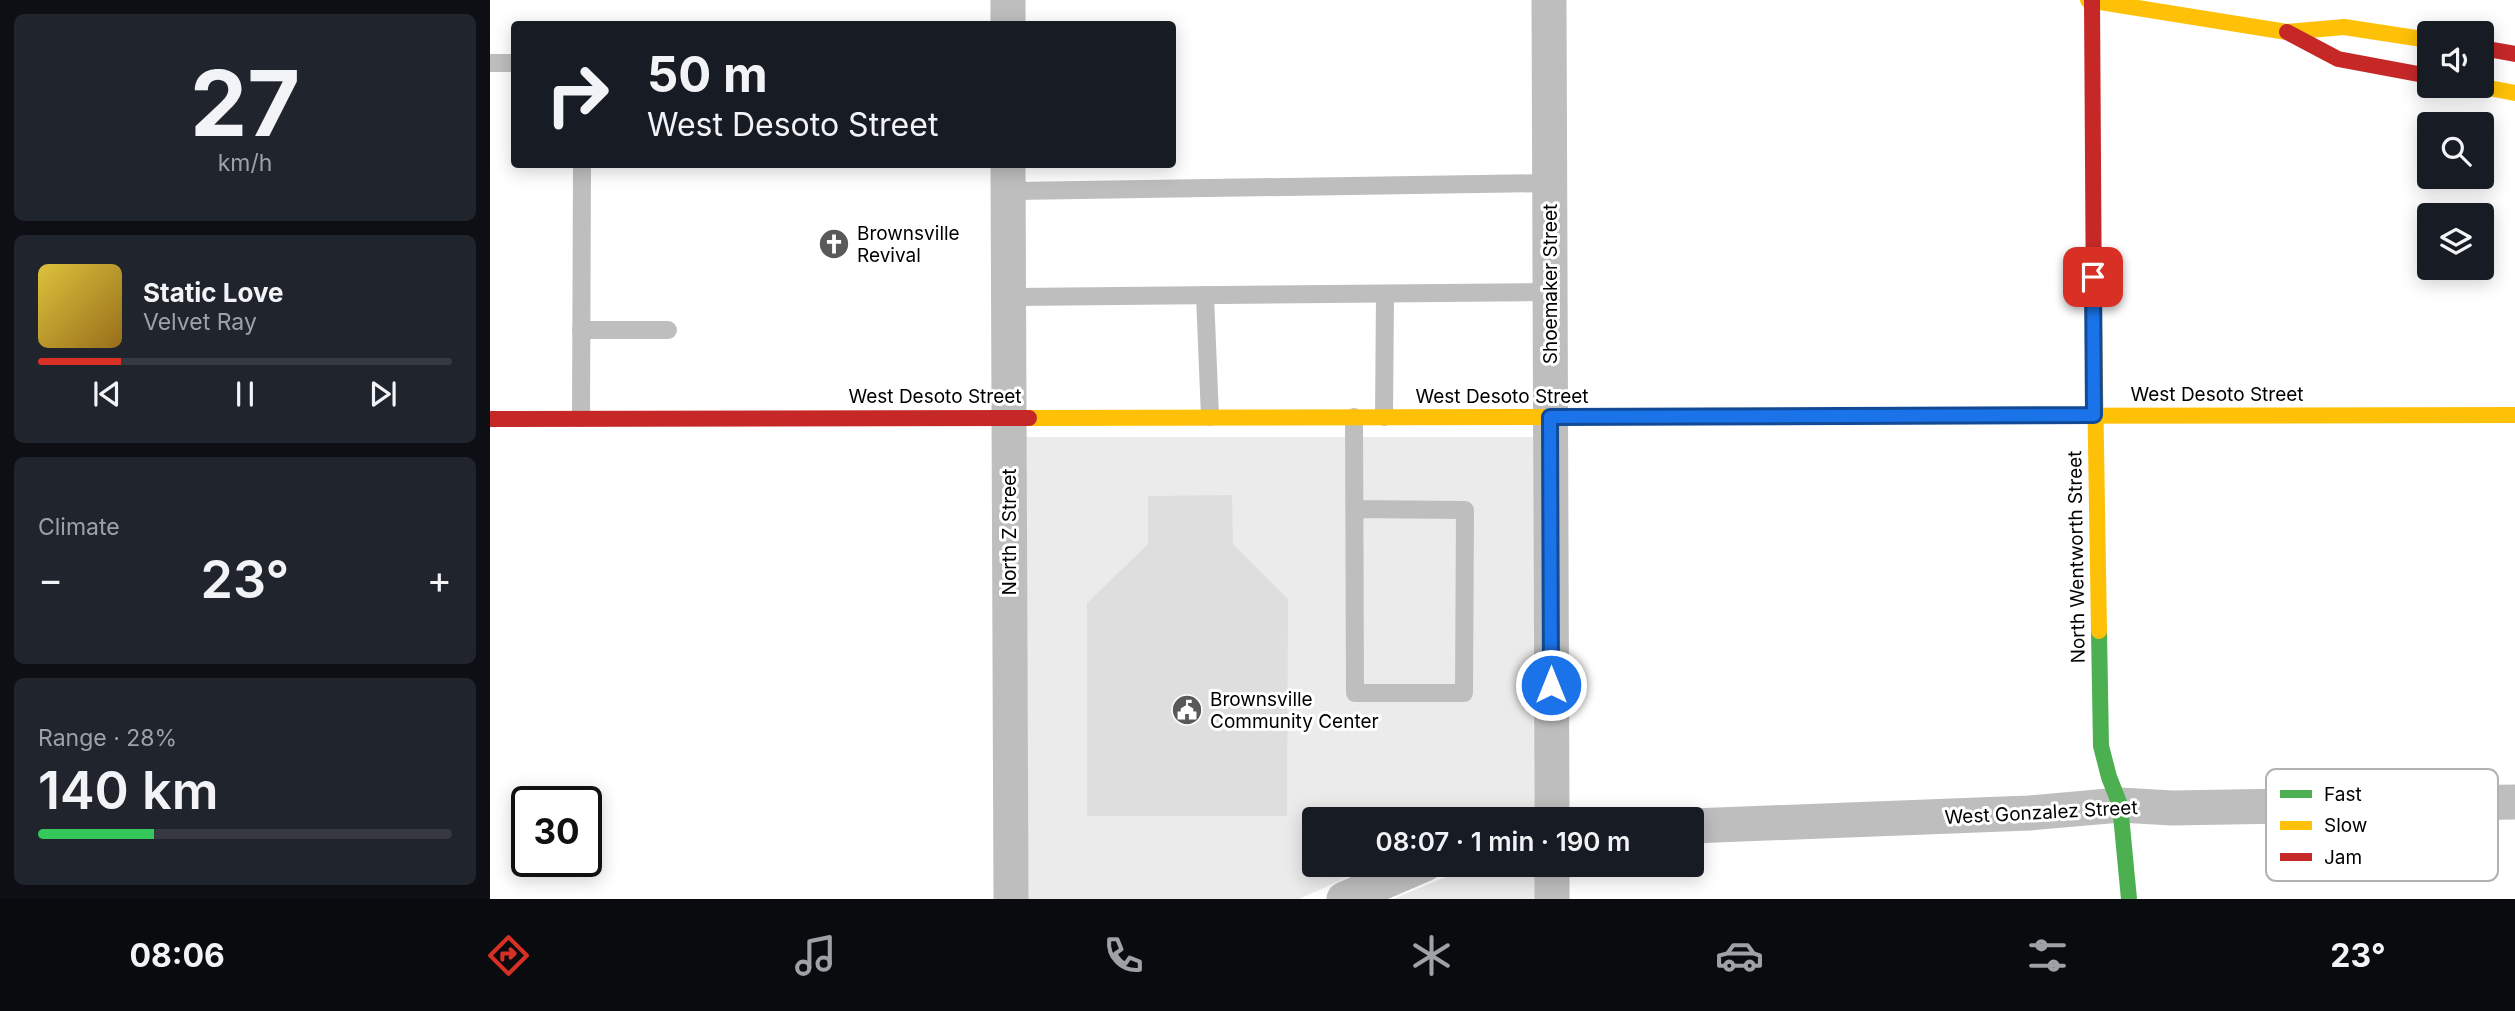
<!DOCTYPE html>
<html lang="en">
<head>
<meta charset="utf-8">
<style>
	body { margin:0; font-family:Inter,sans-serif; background:#20242c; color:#f1f3f6; height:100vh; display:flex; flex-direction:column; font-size:26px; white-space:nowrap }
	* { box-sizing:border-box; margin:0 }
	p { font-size:23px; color:#9ea1a6 }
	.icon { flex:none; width:38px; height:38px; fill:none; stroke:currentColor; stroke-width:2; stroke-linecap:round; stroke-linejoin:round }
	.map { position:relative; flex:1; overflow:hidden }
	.details { display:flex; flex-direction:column; gap:14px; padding:14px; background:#0d0f14; width:490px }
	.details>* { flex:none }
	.banner { position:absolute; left:21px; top:21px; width:665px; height:147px; border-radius:7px; box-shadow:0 4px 18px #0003; background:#171b24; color:#f1f3f6; overflow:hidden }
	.controls { position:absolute; left:1927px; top:21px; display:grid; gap:14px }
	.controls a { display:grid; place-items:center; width:77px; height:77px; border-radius:7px; background:#171b24; box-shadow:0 4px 18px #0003; font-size:35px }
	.speed { position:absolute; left:21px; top:786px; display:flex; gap:14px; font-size:35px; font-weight:700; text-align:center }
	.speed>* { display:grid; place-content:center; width:91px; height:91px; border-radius:50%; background:#171b24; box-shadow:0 4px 18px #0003; line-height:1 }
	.speed .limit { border:4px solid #111; border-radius:10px; background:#fff; color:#111 }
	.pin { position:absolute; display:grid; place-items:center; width:60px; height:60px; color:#fff; margin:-30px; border-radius:14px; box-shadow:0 4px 10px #0006 }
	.me { position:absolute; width:77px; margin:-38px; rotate:0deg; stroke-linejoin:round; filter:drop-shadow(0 0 5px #0008) }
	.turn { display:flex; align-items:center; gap:24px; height:147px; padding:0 21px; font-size:32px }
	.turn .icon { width:91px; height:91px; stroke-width:2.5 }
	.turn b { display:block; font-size:49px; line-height:60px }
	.big { font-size:52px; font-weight:600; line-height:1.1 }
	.details .widget { flex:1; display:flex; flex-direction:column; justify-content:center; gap:10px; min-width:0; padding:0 24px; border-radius:10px; background:#20242c }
	.details .dial { align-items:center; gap:0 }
	.dial b { font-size:91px; line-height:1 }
	.song { display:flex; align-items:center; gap:21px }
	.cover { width:84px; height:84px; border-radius:10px; background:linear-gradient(135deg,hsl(50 70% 55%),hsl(40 70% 35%)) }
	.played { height:7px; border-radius:4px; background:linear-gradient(90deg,#d93025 20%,#363941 20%) }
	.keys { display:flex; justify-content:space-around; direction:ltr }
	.heat { display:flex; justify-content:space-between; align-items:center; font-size:38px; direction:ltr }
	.charge { height:10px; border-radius:5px; background:linear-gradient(90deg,#34c759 28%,#363941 0) }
	.trip { position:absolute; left:812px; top:807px; width:402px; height:70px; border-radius:7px; background:#171b24; box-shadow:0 4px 18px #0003; font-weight:600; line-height:70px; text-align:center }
	.tab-bar { display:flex; height:112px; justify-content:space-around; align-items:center; background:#090b0e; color:#9ea1a6 }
	.tab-bar .icon { width:49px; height:49px }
	.tab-bar .current { color:#d93025 }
	.tab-bar b { font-size:32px; color:#f1f3f6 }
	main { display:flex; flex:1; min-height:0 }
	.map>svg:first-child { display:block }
</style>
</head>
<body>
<main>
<section class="details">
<div class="widget dial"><b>27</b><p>km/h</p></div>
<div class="widget">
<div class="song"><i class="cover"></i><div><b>Static Love</b><p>Velvet Ray</p></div></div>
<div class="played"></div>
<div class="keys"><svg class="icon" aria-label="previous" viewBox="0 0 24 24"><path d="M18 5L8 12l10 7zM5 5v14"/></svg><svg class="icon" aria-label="pause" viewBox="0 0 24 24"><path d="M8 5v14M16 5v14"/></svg><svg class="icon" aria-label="next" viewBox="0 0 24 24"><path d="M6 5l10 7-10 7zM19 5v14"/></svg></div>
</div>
<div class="widget"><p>Climate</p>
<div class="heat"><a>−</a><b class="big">23°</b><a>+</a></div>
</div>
<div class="widget"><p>Range · 28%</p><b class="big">140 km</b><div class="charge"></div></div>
</section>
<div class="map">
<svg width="2025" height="899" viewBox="0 0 2025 899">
	<rect width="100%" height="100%" fill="#fff"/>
	<!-- green -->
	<g fill="#ebebeb">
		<path d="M536 437H1043L1044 819H824V864L885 865 809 899H538Z"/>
		<path d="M1025 865H1045V899H903L956 877Z"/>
	</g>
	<!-- building -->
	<path fill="#dedede" d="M742 495 743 544 798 599 797 816H597V603L658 544V496Z"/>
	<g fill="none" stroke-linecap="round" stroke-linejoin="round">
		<!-- lane -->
		<g stroke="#bebebe" stroke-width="18">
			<path d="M0 63H24"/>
			<path d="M518 191 1060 183"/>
			<path d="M715 295 720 417"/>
			<path d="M518 297 1060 292"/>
			<path d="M91 330H178"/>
			<path d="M864 417 865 693H974L975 510 865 509"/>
			<path d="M894 417 895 294"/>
			<path d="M91 418 92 164"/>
		</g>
		<!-- street -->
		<g stroke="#bebebe" stroke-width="35">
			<path d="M518 0V24"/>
			<path d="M1059 0 1062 819"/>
			<path d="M518 164 521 899"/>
			<path d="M1202 826 1539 813 1630 805 1682 808 2025 802"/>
			<path d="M1062 864V899"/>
			<path d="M854 899 935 864"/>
		</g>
		<!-- fast -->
		<g stroke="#4caf50" stroke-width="16">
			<path d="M1068 417 1429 416"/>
			<path d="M1609 631 1611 746 1619 777 1630 805 1639 899"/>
		</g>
		<!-- slow -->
		<g stroke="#ffc107" stroke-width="16">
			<path d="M1598 0 1797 32 1854 27 1939 40"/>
			<path d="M1988 86 2025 93"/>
			<path d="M1604 320 1609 631"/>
			<path d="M1429 416 2025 415"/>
			<path d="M539 418 1068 417"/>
		</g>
		<!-- jam -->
		<g stroke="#c62828" stroke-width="16">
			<path d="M1602 0 1604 320"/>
			<path d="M1797 32 1848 59 1939 76"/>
			<path d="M1992 48 2025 54"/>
			<path d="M0 419 539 418"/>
		</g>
	</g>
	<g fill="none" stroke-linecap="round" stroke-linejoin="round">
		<!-- route casing -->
		<g stroke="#114b97" stroke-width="18">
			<path id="route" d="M1061 685 1060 417 1604 415 1603 277"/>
		</g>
		<!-- route -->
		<use href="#route" stroke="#1a73e8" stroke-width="12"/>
	</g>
	<!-- icons -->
	<defs>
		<g id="church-disc" transform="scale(1.575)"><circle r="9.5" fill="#595959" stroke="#fff"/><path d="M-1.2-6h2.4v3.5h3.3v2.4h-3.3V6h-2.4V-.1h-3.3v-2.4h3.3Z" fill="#fff"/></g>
		<g id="civic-disc" transform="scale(1.575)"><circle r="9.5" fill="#595959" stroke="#fff"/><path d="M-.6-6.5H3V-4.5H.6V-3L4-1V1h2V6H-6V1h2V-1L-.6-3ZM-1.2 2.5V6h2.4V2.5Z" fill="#fff"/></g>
	</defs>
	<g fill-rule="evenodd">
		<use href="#church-disc" x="344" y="244"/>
		<use href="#civic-disc" x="697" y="710"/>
	</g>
	<g text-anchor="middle" stroke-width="6" stroke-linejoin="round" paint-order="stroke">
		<!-- poi labels -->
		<g font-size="19" fill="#000" stroke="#fff" text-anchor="start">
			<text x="367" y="240">Brownsville<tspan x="367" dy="22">Revival</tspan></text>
			<text x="720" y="706">Brownsville<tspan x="720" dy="22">Community Center</tspan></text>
		</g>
		<!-- street labels -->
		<g font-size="19" fill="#000" stroke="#fff">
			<text transform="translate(1060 284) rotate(-90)" y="7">Shoemaker Street</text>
			<text x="1727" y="401">West Desoto Street</text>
			<text x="445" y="403">West Desoto Street</text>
			<text x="1012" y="403">West Desoto Street</text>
			<text transform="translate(519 532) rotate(-90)" y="7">North Z Street</text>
			<text transform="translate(1586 557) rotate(-91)" y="7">North Wentworth Street</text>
			<text transform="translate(1551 812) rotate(-3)" y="7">West Gonzalez Street</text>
		</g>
	</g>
	<!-- legend -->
	<rect x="1776" y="769" width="232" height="112" rx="10" fill="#fff" stroke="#b2b2b2" stroke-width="2"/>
	<rect x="1790" y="790" width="32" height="8" fill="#4caf50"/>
	<rect x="1790" y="821" width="32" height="9" fill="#ffc107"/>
	<rect x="1790" y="853" width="32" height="8" fill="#c62828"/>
	<g font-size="19" fill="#000">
		<text x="1834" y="801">Fast</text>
		<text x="1834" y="832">Slow</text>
		<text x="1834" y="864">Jam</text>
	</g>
</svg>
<div class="controls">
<a><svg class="icon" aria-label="sound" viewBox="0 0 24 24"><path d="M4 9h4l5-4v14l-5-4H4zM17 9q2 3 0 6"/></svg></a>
<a><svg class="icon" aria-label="search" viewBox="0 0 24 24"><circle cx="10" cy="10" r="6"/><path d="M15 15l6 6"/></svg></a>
<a><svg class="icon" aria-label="layers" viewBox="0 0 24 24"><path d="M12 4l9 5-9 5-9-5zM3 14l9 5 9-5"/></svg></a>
</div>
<div class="speed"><div class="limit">30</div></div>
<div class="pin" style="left:1603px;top:277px;background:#d93025"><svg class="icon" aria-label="arrive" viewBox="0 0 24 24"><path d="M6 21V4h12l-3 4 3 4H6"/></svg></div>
<svg class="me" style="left:1061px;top:685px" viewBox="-20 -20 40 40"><circle r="17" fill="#1a73e8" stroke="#fff" stroke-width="3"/><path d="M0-11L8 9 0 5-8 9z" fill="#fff"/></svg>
<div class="trip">08:07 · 1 min · 190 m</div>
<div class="banner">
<div class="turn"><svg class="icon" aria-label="right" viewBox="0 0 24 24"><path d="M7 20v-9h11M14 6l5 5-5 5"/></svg><div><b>50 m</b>West Desoto Street</div></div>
</div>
</div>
</main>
<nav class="tab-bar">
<b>08:06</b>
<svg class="icon current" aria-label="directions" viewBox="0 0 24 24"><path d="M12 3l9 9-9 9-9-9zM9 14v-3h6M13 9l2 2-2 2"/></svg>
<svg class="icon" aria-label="music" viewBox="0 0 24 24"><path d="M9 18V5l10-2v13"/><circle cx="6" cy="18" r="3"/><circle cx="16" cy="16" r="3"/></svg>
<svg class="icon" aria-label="phone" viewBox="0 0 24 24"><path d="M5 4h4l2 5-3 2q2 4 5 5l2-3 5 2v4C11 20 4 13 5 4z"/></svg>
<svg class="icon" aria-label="climate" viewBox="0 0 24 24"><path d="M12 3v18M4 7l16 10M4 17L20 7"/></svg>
<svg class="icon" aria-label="car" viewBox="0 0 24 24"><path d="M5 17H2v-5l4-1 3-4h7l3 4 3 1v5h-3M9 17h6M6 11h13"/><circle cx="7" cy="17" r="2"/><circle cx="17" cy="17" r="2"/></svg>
<svg class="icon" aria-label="filters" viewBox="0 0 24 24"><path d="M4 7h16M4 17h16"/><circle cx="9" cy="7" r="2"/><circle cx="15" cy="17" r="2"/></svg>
<b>23°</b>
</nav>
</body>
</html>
